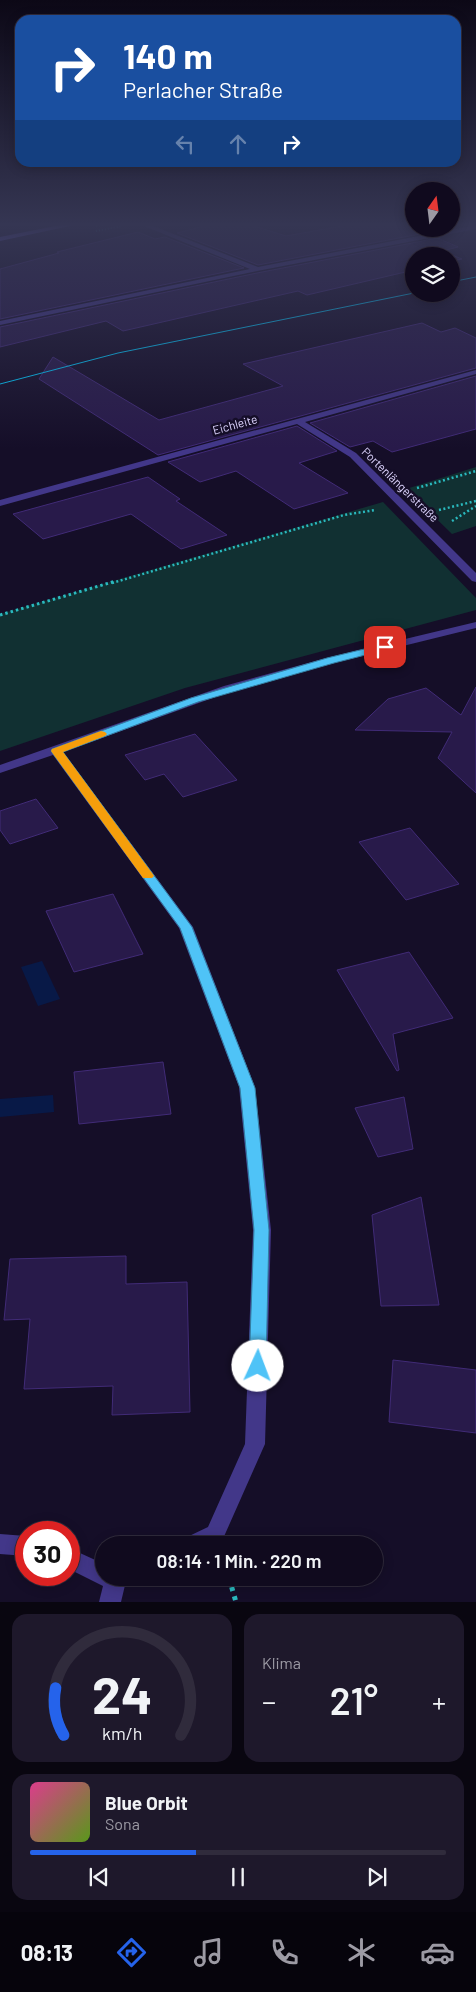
<!DOCTYPE html>
<html lang="de">
<head>
<meta charset="utf-8">
<style>
	body { margin:0; font-family:Barlow,sans-serif; background:#1e182b; color:#f1f3f6; height:100vh; display:flex; flex-direction:column; font-size:19px; white-space:nowrap }
	* { box-sizing:border-box; margin:0 }
	p { font-size:16px; color:#9c9aa4 }
	.icon { flex:none; width:28px; height:28px; fill:none; stroke:currentColor; stroke-width:2; stroke-linecap:round; stroke-linejoin:round }
	.map { position:relative; height:1602px; overflow:hidden }
	.sheet { display:flex; flex-direction:column; gap:12px; padding:12px; background:#090610; flex:1 }
	.sheet>* { flex:none }
	.hud { position:absolute; left:15px; top:15px; width:446px; height:152px; border-radius:15px; box-shadow:0 2px 12px #0003,0 0 0 1px #302b3c; background:#1a4fa0; color:#fff; overflow:hidden }
	.needle { width:32px; rotate:14deg }
	.controls { position:absolute; left:405px; top:182px; display:grid; gap:10px }
	.controls a { display:grid; place-items:center; width:55px; height:55px; border-radius:50%; background:#100a1e; box-shadow:0 2px 12px #0003,0 0 0 1px #302b3c; font-size:25px }
	.speed { position:absolute; left:15px; top:1521px; display:flex; gap:10px; font-size:25px; font-weight:700; text-align:center }
	.speed>* { display:grid; place-content:center; width:65px; height:65px; border-radius:50%; background:#100a1e; box-shadow:0 2px 12px #0003,0 0 0 1px #302b3c; line-height:1 }
	.speed .limit { border:8px solid #d22; background:#fff; color:#111 }
	.pin { position:absolute; display:grid; place-items:center; width:42px; height:42px; color:#fff; margin:-21px; border-radius:10px; box-shadow:0 2px 8px #0006 }
	.me { position:absolute; width:55px; margin:-28px; rotate:2deg; stroke-linejoin:round; filter:drop-shadow(0 0 4px #0008) }
	.turn { display:flex; align-items:center; gap:18px; height:105px; padding:0 25px; font-size:22px }
	.turn .icon { width:65px; height:65px; stroke-width:2.5 }
	.turn b { display:block; font-size:35px; line-height:42px }
	.lanes { display:flex; align-items:center; height:48px; padding:0 25px; background:#0003; justify-content:center; gap:25px; direction:ltr }
	.lanes .off { opacity:.35 }
	.big { font-size:38px; font-weight:600; line-height:1.1 }
	.sheet .widget { flex:1; display:flex; flex-direction:column; justify-content:center; gap:8px; min-width:0; padding:0 18px; border-radius:15px; background:#1e182b }
	.sheet .dial { align-items:center; gap:0 }
	.dial svg { height:130px; overflow:visible; fill:none; stroke:#302b3c; stroke-width:7; stroke-linecap:round; text-anchor:middle }
	.dial text { fill:#f1f3f6; stroke:none }
	.song { display:flex; align-items:center; gap:15px }
	.cover { width:60px; height:60px; border-radius:8px; background:linear-gradient(135deg,hsl(330 70% 55%),hsl(90 70% 35%)) }
	.played { height:5px; border-radius:2px; background:linear-gradient(90deg,#2563eb 40%,#302b3c 40%) }
	.keys { display:flex; justify-content:space-around; direction:ltr }
	.heat { display:flex; justify-content:space-between; align-items:center; font-size:28px; direction:ltr }
	.sheet .tiles { flex:1; display:grid; gap:12px; grid-template-columns:1fr 1fr }
	.widget:last-child { grid-column:span 2 }
	.trip { position:absolute; left:95px; top:1536px; width:288px; height:50px; border-radius:25px; background:#100a1e; box-shadow:0 2px 12px #0003,0 0 0 1px #302b3c; font-weight:600; line-height:50px; text-align:center }
	.tab-bar { display:flex; height:80px; justify-content:space-around; align-items:center; background:#06040c; color:#9c9aa4 }
	.tab-bar .icon { width:35px; height:35px }
	.tab-bar .on { color:#2563eb }
	.tab-bar b { font-size:22px; color:#f1f3f6 }
	.map>svg:first-child { display:block }
</style>
</head>
<body>
<div class="map">
<svg width="476" height="1602" viewBox="0 0 476 1602">
	<rect width="100%" height="100%" fill="#150e28"/>
	<!-- green -->
	<g fill="#113032">
		<path d="M476 467V526L452 534 406 489Z"/>
		<path d="M383 502 476 598V610L185 688 0 751V614Z"/>
	</g>
	<!-- water -->
	<g fill="#081947">
		<path d="M42 961 60 999 38 1006 21 967Z"/>
		<path d="M53 1095 54 1112 0 1117V1099Z"/>
	</g>
	<!-- building -->
	<g fill="#281a4a" stroke="#412b77">
		<path d="M212 224H248L286 236 353 224H405L425 233 258 265 177 233Z"/>
		<path d="M138 232 155 239 165 237 244 268 0 319V269L59 253 57 252Z"/>
		<path d="M438 238 458 247 442 251 462 259 451 261V256H414V270L307 295 298 291 123 331 106 321 0 347V327L257 273Z"/>
		<path d="M422 323 441 332 455 328 476 338V368L158 455 39 379 53 357 159 420 283 386 243 364Z"/>
		<path d="M476 376V429L392 452 373 441 350 447 310 423Z"/>
		<path d="M297 426 337 451 299 463 348 493 294 509 236 471 200 482 168 462Z"/>
		<path d="M148 477 180 499 176 501 227 535 181 549 131 514 43 539 13 514Z"/>
		<path d="M476 687V793L438 758 452 732 355 730 388 699 426 688 461 715Z"/>
		<path d="M195 734 237 780 183 797 164 774 145 780 125 755Z"/>
		<path d="M36 799 58 828 10 844 0 830V811Z"/>
		<path d="M410 828 459 884 406 900 359 842Z"/>
		<path d="M113 894 143 954 74 972 46 911Z"/>
		<path d="M409 952 453 1018 393 1034 399 1070 397 1071 337 970Z"/>
		<path d="M163 1062 171 1114 79 1124 74 1072Z"/>
		<path d="M404 1097 413 1149 378 1157 355 1108Z"/>
		<path d="M421 1197 439 1305 381 1306 372 1215Z"/>
		<path d="M126 1256V1284L187 1282 190 1412 112 1415 113 1386 24 1389 30 1319 4 1320 10 1259Z"/>
		<path d="M393 1360 476 1370V1433L389 1422Z"/>
	</g>
	<g fill="none" stroke-linecap="round" stroke-linejoin="round">
		<!-- path-far3 -->
		<g stroke="#2ab9be" stroke-width="2" stroke-dasharray="1 2" stroke-linecap="butt">
			<path d="M96 226 106 224"/>
			<path d="M96 231 122 226"/>
		</g>
		<!-- path-far2 -->
		<g stroke="#2ab9be" stroke-width="2.5" stroke-dasharray="2 2.5" stroke-linecap="butt">
			<path d="M417 488 476 471"/>
			<path d="M439 510 476 501"/>
			<path d="M452 521 476 506"/>
			<path d="M112 583 344 515 375 510"/>
		</g>
		<!-- path-far1 -->
		<path stroke="#2ab9be" stroke-width="3" stroke-dasharray="2.5 3" stroke-linecap="butt" d="M0 615 116 581"/>
		<!-- path -->
		<path stroke="#2ab9be" stroke-width="5" stroke-dasharray="4 5.5" stroke-linecap="butt" d="M229 1578 236 1602"/>
		<!-- minor -->
		<g fill="#423789" fill-rule="evenodd">
			<path d="M139 224H148L258 267 476 225V229L257 271 0 325V321L250 269Z"/>
			<path d="M476 370V374L305 422 356 453 476 573V582L472 581 350 457 297 424 0 506V500Z"/>
			<path d="M476 622V628L338 662 232 691 63 752 193 927 255 1087 271 1230 265 1444 222 1541 215 1545H182L185 1538 208 1527 245 1444 253 1230 239 1087 179 928 53 755 0 773V765L224 686 330 657Z"/>
			<path d="M0 1534 26 1536V1556L0 1554Z"/>
			<path d="M69 1548 104 1564V1578H124L126 1581 121 1602H99L103 1586 69 1569Z"/>
		</g>
		<!-- secondary -->
		<path fill="#7e6cff" fill-rule="evenodd" d="M65 224H79L0 241V237Z"/>
		<!-- tram -->
		<g stroke="#01cdff" stroke-width="1">
			<path d="M451 282 476 277"/>
			<path d="M0 384 118 353 414 293"/>
		</g>
	</g>
	<!-- sky -->
	<linearGradient id="sky" x2="0" y2="1"><stop stop-color="#0c0816"/><stop offset="0.5" stop-color="#353653"/><stop offset="1" stop-color="#353653" stop-opacity="0"/></linearGradient>
	<rect width="476" height="449" fill="url(#sky)"/>
	<!-- route -->
	<path fill="#4fc3f7" stroke="#337fa1" d="M385 644 390 647 389 649 334 663 198 702 63 752 192 927 255 1088 269 1230 266 1366 264 1372 258 1374 252 1372 249 1366 254 1230 240 1088 180 928 51 751 52 749 191 698 327 658Z"/>
	<!-- slow -->
	<path fill="#f59e0b" d="M101 731 105 732 107 734 105 736 63 752 152 873 154 876 152 878H143L51 751 52 749Z"/>
	<g text-anchor="middle" stroke-width="5" stroke-linejoin="round" paint-order="stroke">
		<!-- far-street labels -->
		<g font-size="12" fill="#ded5ff" stroke="#150e28">
			<text transform="translate(235 425) rotate(-15)" y="4">Eichleite</text>
			<text transform="translate(400 485) rotate(44)" y="4">Portenlängerstraße</text>
		</g>
	</g>
</svg>
<div class="controls">
<a><svg class="needle" viewBox="-14 -14 28 28"><path d="M0-13l5 13h-10z" fill="#e53935"/><path d="M0 13l5-13h-10z" fill="#9c9aa4"/></svg></a>
<a><svg class="icon" aria-label="layers" viewBox="0 0 24 24"><path d="M12 4l9 5-9 5-9-5zM3 14l9 5 9-5"/></svg></a>
</div>
<div class="speed"><div class="limit">30</div></div>
<div class="pin" style="left:385px;top:647px;background:#d93025"><svg class="icon" aria-label="arrive" viewBox="0 0 24 24"><path d="M6 21V4h12l-3 4 3 4H6"/></svg></div>
<svg class="me" style="left:258px;top:1366px" viewBox="-20 -20 40 40"><circle r="19" fill="#fff"/><path d="M0-13L10 11 0 6-10 11z" fill="#4fc3f7"/></svg>
<div class="trip">08:14 · 1 Min. · 220 m</div>
<div class="hud">
<div class="turn"><svg class="icon" aria-label="right" viewBox="0 0 24 24"><path d="M7 20v-9h11M14 6l5 5-5 5"/></svg><div><b>140 m</b>Perlacher Straße</div></div>
<div class="lanes"><svg class="icon off" aria-label="left" viewBox="0 0 24 24"><path d="M17 20v-9H6M10 6l-5 5 5 5"/></svg><svg class="icon off" aria-label="ahead" viewBox="0 0 24 24"><path d="M12 20V5M6 11l6-6 6 6"/></svg><svg class="icon" aria-label="right" viewBox="0 0 24 24"><path d="M7 20v-9h11M14 6l5 5-5 5"/></svg></div>
</div>
</div>
<section class="sheet">
<div class="tiles">
<div class="widget dial"><svg viewBox="0 0 100 80">
<path d="M14 69A42 42 0 1 1 86 69"/>
<path d="M14 69A42 42 0 0 1 9 40" stroke="#2563eb"/>
<text x="50" y="56" font-size="32" font-weight="700">24</text>
<text x="50" y="72" font-size="11">km/h</text>
</svg></div>
<div class="widget"><p>Klima</p>
<div class="heat"><a>−</a><b class="big">21°</b><a>+</a></div>
</div>
<div class="widget">
<div class="song"><i class="cover"></i><div><b>Blue Orbit</b><p>Sona</p></div></div>
<div class="played"></div>
<div class="keys"><svg class="icon" aria-label="previous" viewBox="0 0 24 24"><path d="M18 5L8 12l10 7zM5 5v14"/></svg><svg class="icon" aria-label="pause" viewBox="0 0 24 24"><path d="M8 5v14M16 5v14"/></svg><svg class="icon" aria-label="next" viewBox="0 0 24 24"><path d="M6 5l10 7-10 7zM19 5v14"/></svg></div>
</div>
</div>
</section>
<nav class="tab-bar">
<b>08:13</b>
<svg class="icon on" aria-label="directions" viewBox="0 0 24 24"><path d="M12 3l9 9-9 9-9-9zM9 14v-3h6M13 9l2 2-2 2"/></svg>
<svg class="icon" aria-label="music" viewBox="0 0 24 24"><path d="M9 18V5l10-2v13"/><circle cx="6" cy="18" r="3"/><circle cx="16" cy="16" r="3"/></svg>
<svg class="icon" aria-label="phone" viewBox="0 0 24 24"><path d="M5 4h4l2 5-3 2q2 4 5 5l2-3 5 2v4C11 20 4 13 5 4z"/></svg>
<svg class="icon" aria-label="climate" viewBox="0 0 24 24"><path d="M12 3v18M4 7l16 10M4 17L20 7"/></svg>
<svg class="icon" aria-label="car" viewBox="0 0 24 24"><path d="M5 17H2v-5l4-1 3-4h7l3 4 3 1v5h-3M9 17h6M6 11h13"/><circle cx="7" cy="17" r="2"/><circle cx="17" cy="17" r="2"/></svg>
</nav>
</body>
</html>
